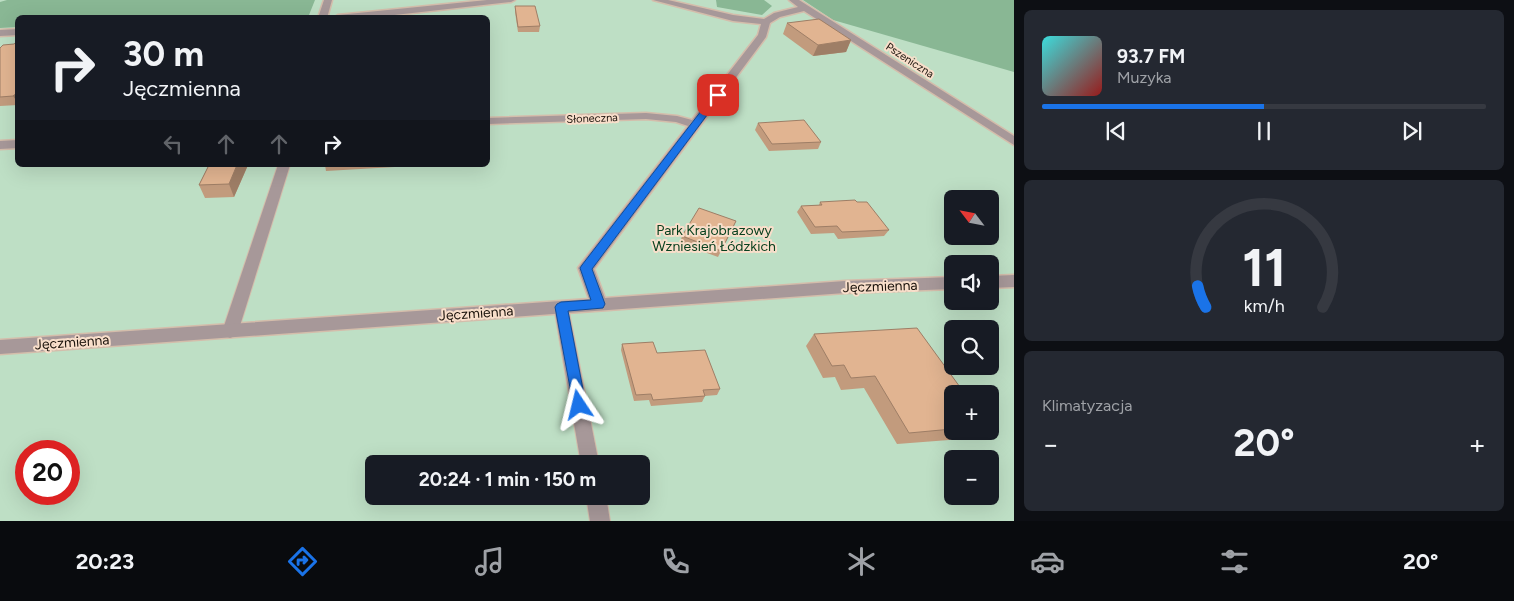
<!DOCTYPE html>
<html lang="pl">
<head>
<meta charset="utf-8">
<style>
	body { margin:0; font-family:Figtree,sans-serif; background:#242831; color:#f1f3f6; height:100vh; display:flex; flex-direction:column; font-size:19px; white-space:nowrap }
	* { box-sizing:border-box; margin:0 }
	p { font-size:16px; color:#9ea1a6 }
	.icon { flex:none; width:28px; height:28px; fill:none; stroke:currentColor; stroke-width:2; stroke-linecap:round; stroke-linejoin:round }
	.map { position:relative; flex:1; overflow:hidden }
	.details { display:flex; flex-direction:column; gap:10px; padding:10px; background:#0d0f14; width:500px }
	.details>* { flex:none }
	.top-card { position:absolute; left:15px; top:15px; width:475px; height:152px; border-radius:8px; box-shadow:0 5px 20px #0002; background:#171b24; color:#f1f3f6; overflow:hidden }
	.needle { width:32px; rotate:302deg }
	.tools { position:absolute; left:944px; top:190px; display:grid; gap:10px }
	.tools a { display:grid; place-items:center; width:55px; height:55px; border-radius:8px; background:#171b24; box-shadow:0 5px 20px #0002; font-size:25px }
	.speed { position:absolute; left:15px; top:440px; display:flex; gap:10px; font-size:25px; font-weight:700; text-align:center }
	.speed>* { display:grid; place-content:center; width:65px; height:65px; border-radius:50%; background:#171b24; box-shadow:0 5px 20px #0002; line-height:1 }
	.speed .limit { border:8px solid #d22; background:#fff; color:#111 }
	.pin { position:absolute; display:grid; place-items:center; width:42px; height:42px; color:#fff; margin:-21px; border-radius:10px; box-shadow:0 2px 8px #0006 }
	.me { position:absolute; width:55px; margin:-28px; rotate:350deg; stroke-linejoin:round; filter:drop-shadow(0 0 4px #0008) }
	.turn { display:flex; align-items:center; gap:18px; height:105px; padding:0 25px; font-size:22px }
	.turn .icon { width:65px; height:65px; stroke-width:2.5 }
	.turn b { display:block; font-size:35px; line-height:42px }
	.lanes { display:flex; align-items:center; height:48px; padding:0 25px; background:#0003; justify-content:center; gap:25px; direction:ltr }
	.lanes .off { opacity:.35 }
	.big { font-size:38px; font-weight:700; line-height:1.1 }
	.details .tile { flex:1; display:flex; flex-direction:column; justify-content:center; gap:8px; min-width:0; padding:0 18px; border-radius:8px; background:#242831 }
	.details .dial { align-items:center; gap:0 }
	.dial svg { height:130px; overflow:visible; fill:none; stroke:#363941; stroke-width:7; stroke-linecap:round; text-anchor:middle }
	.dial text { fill:#f1f3f6; stroke:none }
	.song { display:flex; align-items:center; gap:15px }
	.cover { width:60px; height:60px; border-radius:8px; background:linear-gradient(135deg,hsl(180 70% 55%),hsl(0 70% 35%)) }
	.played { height:5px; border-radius:2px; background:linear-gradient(90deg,#1a73e8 50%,#363941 50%) }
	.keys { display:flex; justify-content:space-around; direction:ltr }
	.heat { display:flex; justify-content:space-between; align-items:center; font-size:28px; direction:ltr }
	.trip { position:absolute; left:365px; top:455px; width:285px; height:50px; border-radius:8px; background:#171b24; box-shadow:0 5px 20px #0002; font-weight:700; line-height:50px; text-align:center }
	.tabs { display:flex; height:80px; justify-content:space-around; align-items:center; background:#090b0e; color:#9ea1a6 }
	.tabs .icon { width:35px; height:35px }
	.tabs .current { color:#1a73e8 }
	.tabs b { font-size:22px; color:#f1f3f6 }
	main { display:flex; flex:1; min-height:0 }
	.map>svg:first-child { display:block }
</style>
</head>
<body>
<main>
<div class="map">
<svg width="1014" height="521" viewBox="0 0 1014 521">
	<rect width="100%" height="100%" fill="#f8deca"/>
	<!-- green -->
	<path fill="#bedfc5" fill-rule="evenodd" d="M0 0H1014V521H0ZM18 18H488V165H18ZM952 199H990V236H952ZM952 264H990V301H952ZM952 329H990V366H952ZM952 394H990V431H952ZM26 451H69V494H26ZM952 459H990V496H952ZM374 464H641V496H374Z"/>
	<!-- forest -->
	<g fill="#89b794">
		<path d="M7 0H315L309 15 241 18H18L17 27 0 28V2Z"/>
		<path d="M716 0H764L772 6 762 15 717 7Z"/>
		<path d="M803 0H1014V72L833 20Z"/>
	</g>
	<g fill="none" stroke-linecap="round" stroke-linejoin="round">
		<!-- lane casing -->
		<g stroke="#d4bdab" stroke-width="2">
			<g id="lane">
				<path d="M278 165H290L238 332 235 336 230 338 225 336 222 332Z"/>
				<path d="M561 301 566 303 568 307 599 464H581L554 307 556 303Z"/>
				<path d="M586 496H606L610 521H590Z"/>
			</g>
		</g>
		<!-- street casing -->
		<g stroke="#d4bdab" stroke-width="3">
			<g id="street">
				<path d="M324 0H332L327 18H318Z"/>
				<path d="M487 0H515L511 2 368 18H334L338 15Z"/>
				<path d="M653 0H668L733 15 764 19 774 13 798 7 789 0H799L1014 136V145L804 11 780 17 770 23 766 37 594 269 605 298 845 281 952 277V289L845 293 0 354V340L589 299 578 268 581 264 688 126 676 122 646 119 488 124V118L646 113 677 116 692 120 758 35 761 24 733 21Z"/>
				<path d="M18 29V35L0 36V30Z"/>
				<path d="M18 140V148L0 149V141Z"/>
				<path d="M1014 275V287L990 288V276Z"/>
			</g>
		</g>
		<!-- lane -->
		<use href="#lane" fill="#a79899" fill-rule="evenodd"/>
		<!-- street -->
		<use href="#street" fill="#a79899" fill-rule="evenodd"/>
	</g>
	<!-- wall -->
	<g fill="#c29b7d">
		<path d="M515 6 540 26 539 32H518L515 12Z"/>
		<path d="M787 23 851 40 846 52 813 56 783 34Z"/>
		<path d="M18 41V105L0 106V48L14 44Z"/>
		<path d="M758 123 821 142 818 149 769 151 755 130Z"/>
		<path d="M209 165H248L234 197 205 198 199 185Z"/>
		<path d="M325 165H429L326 171Z"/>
		<path d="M820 202H857L889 230 884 236 838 239 834 233 811 234 797 212 801 206 819 205Z"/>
		<path d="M736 221 718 257 680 243 682 236Z"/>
		<path d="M814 334 952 394V431H983L975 438 897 444 864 388 841 390 835 377 823 378 806 346Z"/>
		<path d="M622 344 657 353 720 389 717 395 705 396 702 402 651 406 649 400 634 401 621 350Z"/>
	</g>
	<!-- shaded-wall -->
	<g fill="#9e7e66">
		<path d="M851 40 846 52 813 56 818 45Z"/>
		<path d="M18 92V103L13 96Z"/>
		<path d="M237 165H248L234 197 229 184Z"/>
	</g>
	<!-- building -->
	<g fill="#e1b491" stroke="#9e7e66">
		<path d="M515 6H535L540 26 518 27Z"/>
		<path d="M819 19 851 40 818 45 787 23Z"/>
		<path d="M18 41V92L13 96 0 97V48L3 45 14 44Z"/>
		<path d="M804 120 821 142 772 144 758 123Z"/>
		<path d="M209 165H237L229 184 199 185Z"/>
		<path d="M855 200 857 202H867L889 230 842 232 837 226 815 227 801 206 822 205 820 202Z"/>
		<path d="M699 208 736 221 721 251 682 236Z"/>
		<path d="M917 328 965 394H952V429L909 433 875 376 851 378 844 365 832 366 814 334Z"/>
		<path d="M653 342 657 353 705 350 720 389 703 390 705 396 653 400 651 394 636 395 622 344Z"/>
	</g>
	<!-- route -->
	<path fill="#1a73e8" stroke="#114b97" d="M715 93 722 95 592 269 605 304 603 308 568 311 586 405 584 409 579 411 574 409 555 307 557 304 561 302 591 300 580 268 582 265Z"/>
	<g text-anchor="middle" stroke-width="4" stroke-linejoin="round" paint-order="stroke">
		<!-- far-street labels -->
		<g font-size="11" fill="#1a120b" stroke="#f8deca">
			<text transform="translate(910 60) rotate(33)" y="4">Pszeniczna</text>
			<text transform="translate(592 118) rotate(-2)" y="4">Słoneczna</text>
		</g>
		<!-- park labels -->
		<g font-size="14" fill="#08401e" stroke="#f8deca">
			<text x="714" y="235">Park Krajobrazowy<tspan x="714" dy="16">Wzniesień Łódzkich</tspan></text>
		</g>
		<!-- street labels -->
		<g font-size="14" fill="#1a120b" stroke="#f8deca">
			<text transform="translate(880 286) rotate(-2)" y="5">Jęczmienna</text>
			<text transform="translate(476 313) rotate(-4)" y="5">Jęczmienna</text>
			<text transform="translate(72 342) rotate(-4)" y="5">Jęczmienna</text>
		</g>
	</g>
</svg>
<div class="tools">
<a><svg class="needle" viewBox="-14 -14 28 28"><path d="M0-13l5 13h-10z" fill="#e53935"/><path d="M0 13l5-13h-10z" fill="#9ea1a6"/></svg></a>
<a><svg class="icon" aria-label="sound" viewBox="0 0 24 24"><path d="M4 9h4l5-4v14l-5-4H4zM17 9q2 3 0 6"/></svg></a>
<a><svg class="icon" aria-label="search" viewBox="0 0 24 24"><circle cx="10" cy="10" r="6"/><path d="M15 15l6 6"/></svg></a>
<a>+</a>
<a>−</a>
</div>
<div class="speed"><div class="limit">20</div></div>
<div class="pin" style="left:718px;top:95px;background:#d93025"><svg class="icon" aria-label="arrive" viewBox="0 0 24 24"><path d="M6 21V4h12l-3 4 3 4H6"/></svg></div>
<svg class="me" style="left:579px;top:405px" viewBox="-20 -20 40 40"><path d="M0-17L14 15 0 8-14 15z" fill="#1a73e8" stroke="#fff" stroke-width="4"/></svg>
<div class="trip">20:24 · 1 min · 150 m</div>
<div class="top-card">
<div class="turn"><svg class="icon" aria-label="right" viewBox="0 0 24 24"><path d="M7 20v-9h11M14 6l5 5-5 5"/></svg><div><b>30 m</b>Jęczmienna</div></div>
<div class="lanes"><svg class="icon off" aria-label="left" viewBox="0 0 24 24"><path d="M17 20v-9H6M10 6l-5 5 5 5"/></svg><svg class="icon off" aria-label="ahead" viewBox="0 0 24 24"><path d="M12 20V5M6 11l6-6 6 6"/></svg><svg class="icon off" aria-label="ahead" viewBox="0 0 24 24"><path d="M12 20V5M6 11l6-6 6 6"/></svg><svg class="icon" aria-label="right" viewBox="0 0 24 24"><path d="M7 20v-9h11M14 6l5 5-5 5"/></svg></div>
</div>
</div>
<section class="details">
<div class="tile">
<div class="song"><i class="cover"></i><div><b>93.7 FM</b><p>Muzyka</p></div></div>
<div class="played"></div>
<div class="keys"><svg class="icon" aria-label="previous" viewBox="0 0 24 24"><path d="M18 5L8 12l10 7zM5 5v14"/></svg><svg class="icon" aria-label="pause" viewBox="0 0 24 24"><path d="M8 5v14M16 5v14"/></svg><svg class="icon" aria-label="next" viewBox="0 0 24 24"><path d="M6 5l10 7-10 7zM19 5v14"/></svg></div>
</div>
<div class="tile dial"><svg viewBox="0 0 100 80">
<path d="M14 69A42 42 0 1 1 86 69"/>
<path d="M14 69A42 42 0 0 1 9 56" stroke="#1a73e8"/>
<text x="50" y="56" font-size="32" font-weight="700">11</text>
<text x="50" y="72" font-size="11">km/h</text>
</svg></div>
<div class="tile"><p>Klimatyzacja</p>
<div class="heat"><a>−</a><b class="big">20°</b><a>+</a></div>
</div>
</section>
</main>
<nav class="tabs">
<b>20:23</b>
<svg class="icon current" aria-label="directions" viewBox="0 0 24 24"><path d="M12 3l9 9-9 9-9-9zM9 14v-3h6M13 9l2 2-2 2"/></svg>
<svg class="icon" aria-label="music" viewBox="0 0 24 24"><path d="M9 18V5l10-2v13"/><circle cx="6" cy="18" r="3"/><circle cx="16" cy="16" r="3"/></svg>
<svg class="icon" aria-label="phone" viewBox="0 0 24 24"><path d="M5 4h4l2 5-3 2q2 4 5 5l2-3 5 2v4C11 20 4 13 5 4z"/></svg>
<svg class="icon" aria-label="climate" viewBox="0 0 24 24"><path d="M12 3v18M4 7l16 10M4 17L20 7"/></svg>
<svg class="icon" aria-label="car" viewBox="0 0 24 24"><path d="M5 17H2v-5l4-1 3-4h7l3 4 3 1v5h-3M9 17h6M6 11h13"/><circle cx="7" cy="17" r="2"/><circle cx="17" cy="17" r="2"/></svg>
<svg class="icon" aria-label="filters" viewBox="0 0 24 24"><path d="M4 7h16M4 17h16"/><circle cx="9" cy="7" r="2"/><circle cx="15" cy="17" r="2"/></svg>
<b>20°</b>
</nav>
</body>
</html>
